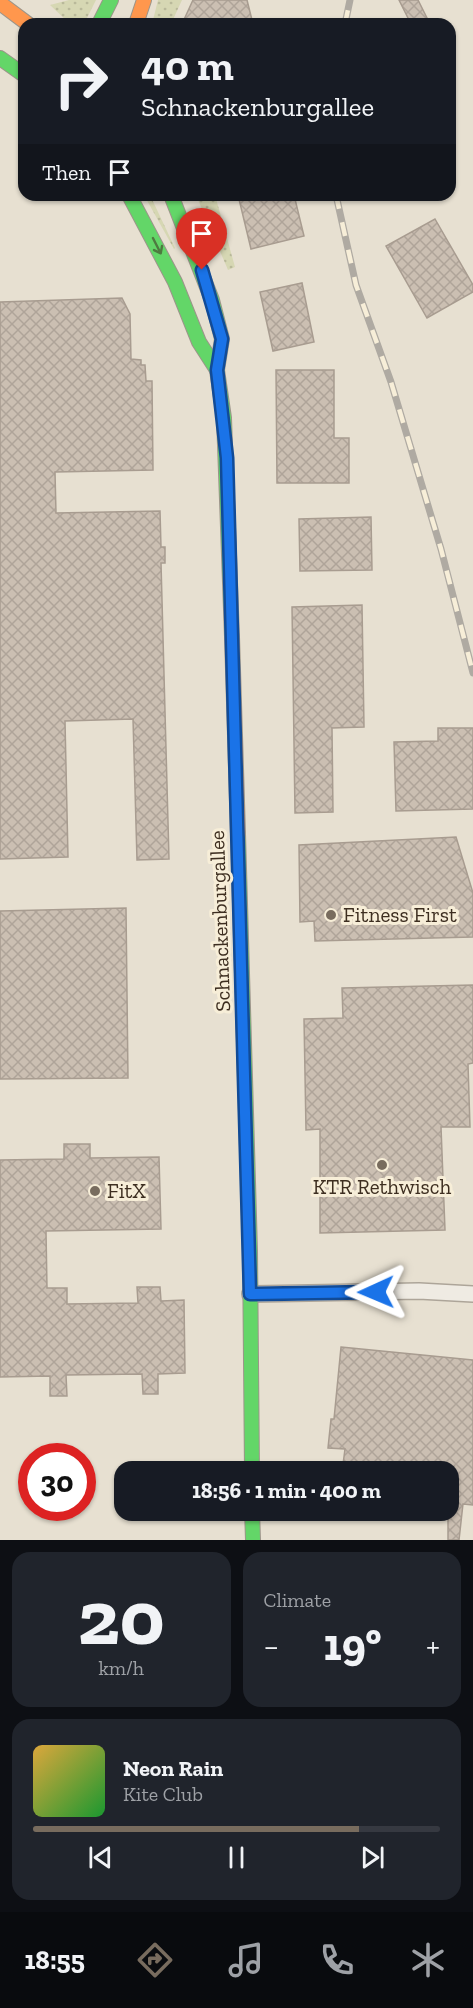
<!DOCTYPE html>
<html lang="en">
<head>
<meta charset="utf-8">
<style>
	body { margin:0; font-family:"Zilla Slab",serif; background:#20242c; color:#f1f3f6; height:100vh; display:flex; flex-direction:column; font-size:22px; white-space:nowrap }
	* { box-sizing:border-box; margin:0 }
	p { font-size:20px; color:#9ea1a6 }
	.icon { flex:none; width:33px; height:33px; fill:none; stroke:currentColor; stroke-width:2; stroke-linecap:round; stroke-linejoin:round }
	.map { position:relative; height:1540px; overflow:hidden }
	.panel { display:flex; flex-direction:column; gap:12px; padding:12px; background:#0d0f14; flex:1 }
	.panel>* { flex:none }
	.guide { position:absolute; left:18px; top:18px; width:438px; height:183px; border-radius:18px; box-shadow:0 2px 4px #0004; background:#171b24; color:#f1f3f6; overflow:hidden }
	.speed { position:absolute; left:18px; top:1443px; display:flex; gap:12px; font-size:30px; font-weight:700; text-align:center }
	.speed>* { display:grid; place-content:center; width:78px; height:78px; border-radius:50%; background:#171b24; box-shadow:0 2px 4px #0004; line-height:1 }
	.speed .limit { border:9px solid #d22; background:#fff; color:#111 }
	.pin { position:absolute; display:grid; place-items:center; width:51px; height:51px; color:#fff; margin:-62px -26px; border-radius:50% 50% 50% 0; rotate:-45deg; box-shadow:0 0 6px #0007 }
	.pin .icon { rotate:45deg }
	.me { position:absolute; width:66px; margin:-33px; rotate:269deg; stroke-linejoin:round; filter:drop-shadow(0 0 4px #0008) }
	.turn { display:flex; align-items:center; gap:21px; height:126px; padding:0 24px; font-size:27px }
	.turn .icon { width:78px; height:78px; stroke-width:2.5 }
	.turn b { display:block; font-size:42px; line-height:51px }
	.then { display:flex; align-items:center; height:57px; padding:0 24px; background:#0003; gap:12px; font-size:22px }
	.big { font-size:45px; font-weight:700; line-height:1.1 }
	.panel .widget { flex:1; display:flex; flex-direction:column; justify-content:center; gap:9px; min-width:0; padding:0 21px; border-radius:18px; background:#20242c }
	.panel .dial { align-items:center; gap:0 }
	.dial b { font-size:78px; line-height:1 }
	.song { display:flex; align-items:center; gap:18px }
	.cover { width:72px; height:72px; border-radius:9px; background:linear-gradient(135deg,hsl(40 70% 55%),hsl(130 70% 35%)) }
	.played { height:6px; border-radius:3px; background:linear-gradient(90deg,#786c5e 80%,#363941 80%) }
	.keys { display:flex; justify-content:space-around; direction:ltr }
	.heat { display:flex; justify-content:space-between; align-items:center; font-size:33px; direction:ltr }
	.panel .tiles { flex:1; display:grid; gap:12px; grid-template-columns:1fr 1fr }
	.widget:last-child { grid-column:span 2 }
	.trip { position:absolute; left:114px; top:1461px; width:345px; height:60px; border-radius:18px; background:#171b24; box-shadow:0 2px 4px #0004; font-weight:700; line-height:60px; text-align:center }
	.dock { display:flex; height:96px; justify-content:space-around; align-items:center; background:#090b0e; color:#9ea1a6 }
	.dock .icon { width:42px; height:42px }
	.dock .on { color:#786c5e }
	.dock b { font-size:27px; color:#f1f3f6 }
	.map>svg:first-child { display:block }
</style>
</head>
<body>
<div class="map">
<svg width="473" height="1540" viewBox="0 0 473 1540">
	<defs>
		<pattern id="grass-dots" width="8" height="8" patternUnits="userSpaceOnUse" patternTransform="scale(1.5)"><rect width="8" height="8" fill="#d6d7b3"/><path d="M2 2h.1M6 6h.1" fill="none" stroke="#b9b99a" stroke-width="1.8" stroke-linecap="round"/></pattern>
		<pattern id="building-cross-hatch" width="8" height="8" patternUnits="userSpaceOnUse" patternTransform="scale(1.5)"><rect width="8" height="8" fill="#cbbfb2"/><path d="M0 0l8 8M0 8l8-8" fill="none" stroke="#afa499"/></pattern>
	</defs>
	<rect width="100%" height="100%" fill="#e7e0d1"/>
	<!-- grass -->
	<g fill="url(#grass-dots)">
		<path d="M69 0H96L84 24H70L50 5Z"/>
		<path d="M158 0H182L171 24H152Z"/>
		<path d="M144 195H150L175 248 174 249Z"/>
		<path d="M196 195H215L235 267 228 270Z"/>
	</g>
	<!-- building -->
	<g fill="url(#building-cross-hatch)" stroke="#a89c90" stroke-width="1.5">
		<path d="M193 0H247L253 24H182Z"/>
		<path d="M399 0H418L430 24H411Z"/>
		<path d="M238 195H294L304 236 251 249Z"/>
		<path d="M435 219 473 285V292L427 318 386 246Z"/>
		<path d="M302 283 314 342 273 351 260 292Z"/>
		<path d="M122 298 130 314 131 359 141 360V365H145L146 381H152L153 470 55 472 56 513 160 511 161 547H165V563H161L169 859 137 860 133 719 65 721 68 857 0 859V302Z"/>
		<path d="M276 370H334V438H349V483H277Z"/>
		<path d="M371 517 372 570 300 571 299 519Z"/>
		<path d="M362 605 364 727 332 728 333 812 295 813 292 607Z"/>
		<path d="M438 728H473V809L396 811 394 742 438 741Z"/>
		<path d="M456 837 473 893V937L315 941 314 921 300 922 299 845Z"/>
		<path d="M126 908 128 1078 0 1079V911Z"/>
		<path d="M473 985V1063L468 1064 470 1127H441L445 1230 320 1233V1129L306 1130 304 1019 343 1018 342 988Z"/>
		<path d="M64 1144H90V1158L159 1157 161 1229 46 1231 47 1288H67V1304L138 1303 137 1287H160L161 1301 184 1300 185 1373 158 1374V1394H143L142 1374 66 1375 67 1396H50V1376L0 1377V1160L64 1159Z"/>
		<path d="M341 1347 473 1360V1505L463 1504 459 1540H448V1472H342L345 1449 328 1448 331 1419H334Z"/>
	</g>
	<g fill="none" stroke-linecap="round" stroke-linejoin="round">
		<!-- street casing -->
		<g stroke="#ada599" stroke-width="18">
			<path id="street" d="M250 1294 419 1291 473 1294"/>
		</g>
		<!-- fast casing -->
		<g stroke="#9c958a" stroke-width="16">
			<g id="fast">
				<path d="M99 24 111 0"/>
				<path d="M0 58 24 75"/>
				<path d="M129 195 175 282 199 342 217 370"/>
				<path d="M171 195 212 300 222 339 217 370 224 418 232 637"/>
				<path d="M238 834 250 1251 252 1472"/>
				<path d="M252 1510 253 1540"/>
			</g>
		</g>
		<!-- slow casing -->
		<g stroke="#9c958a" stroke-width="16">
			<g id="slow">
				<path d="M0 3 28 24"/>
				<path d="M136 24 144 0"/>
				<path d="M232 637 238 834"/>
			</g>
		</g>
		<!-- street -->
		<use href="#street" stroke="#efebe3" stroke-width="15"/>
		<!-- fast -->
		<use href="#fast" stroke="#63d668" stroke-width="14"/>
		<!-- slow -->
		<use href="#slow" stroke="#ff974d" stroke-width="14"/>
		<!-- rail casing -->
		<g stroke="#afaaa2" stroke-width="7">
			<g id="rail">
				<path d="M345 24 350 0"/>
				<path d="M336 195 356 285 391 382 441 549 473 673"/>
			</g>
		</g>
		<!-- rail -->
		<use href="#rail" stroke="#f7eed8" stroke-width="4.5" stroke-dasharray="14" stroke-linecap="butt"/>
	</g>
	<!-- one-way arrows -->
	<defs><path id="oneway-shaft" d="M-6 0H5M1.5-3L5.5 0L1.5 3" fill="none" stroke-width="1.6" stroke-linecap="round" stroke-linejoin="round" transform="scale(1.5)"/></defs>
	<use stroke="#4e7a40" href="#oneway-shaft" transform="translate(157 246) rotate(63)"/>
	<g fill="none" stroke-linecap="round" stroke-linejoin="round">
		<!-- route casing -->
		<g stroke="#114b97" stroke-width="15">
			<path id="route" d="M202 270 222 339 217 370 227 458 250 1294 376 1292"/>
		</g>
		<!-- route -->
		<use href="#route" stroke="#1a73e8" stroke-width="10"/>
	</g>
	<!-- markers -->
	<g fill="#786c5e" stroke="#f7eed8" stroke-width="2">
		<circle cx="331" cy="915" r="6"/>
		<circle cx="382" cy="1165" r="6"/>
		<circle cx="95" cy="1191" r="6"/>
	</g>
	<g text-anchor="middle" stroke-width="6" stroke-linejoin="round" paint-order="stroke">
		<!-- poi labels -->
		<g font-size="21" fill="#3d2e20" stroke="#f7eed8" text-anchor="start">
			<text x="343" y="922">Fitness First</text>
			<text x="382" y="1194" text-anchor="middle">KTR Rethwisch</text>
			<text x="107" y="1198">FitX</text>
		</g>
		<!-- street labels -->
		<g font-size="21" fill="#3d2e20" stroke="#f7eed8">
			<text transform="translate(220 921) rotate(-92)" y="7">Schnackenburgallee</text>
		</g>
	</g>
</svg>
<div class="speed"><div class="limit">30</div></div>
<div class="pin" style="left:202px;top:270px;background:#d93025"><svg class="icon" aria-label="arrive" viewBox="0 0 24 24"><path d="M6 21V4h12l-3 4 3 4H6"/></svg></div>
<svg class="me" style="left:376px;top:1292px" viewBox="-20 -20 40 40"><path d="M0-17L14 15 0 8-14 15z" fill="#1a73e8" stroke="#fff" stroke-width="4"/></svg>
<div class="trip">18:56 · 1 min · 400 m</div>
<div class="guide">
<div class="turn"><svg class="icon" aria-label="right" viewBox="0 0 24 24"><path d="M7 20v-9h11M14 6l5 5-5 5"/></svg><div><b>40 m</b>Schnackenburgallee</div></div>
<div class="then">Then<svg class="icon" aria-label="arrive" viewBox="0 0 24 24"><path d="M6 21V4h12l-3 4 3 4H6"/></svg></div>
</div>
</div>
<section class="panel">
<div class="tiles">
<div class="widget dial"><b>20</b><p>km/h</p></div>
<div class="widget"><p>Climate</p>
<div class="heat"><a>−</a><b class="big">19°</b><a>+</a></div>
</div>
<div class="widget">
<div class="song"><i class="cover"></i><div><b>Neon Rain</b><p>Kite Club</p></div></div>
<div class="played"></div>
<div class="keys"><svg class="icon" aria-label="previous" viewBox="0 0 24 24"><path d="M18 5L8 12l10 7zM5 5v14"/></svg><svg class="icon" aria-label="pause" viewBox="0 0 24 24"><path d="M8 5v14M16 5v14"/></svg><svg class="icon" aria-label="next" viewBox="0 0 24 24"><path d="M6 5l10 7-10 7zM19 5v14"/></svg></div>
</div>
</div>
</section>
<nav class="dock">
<b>18:55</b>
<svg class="icon on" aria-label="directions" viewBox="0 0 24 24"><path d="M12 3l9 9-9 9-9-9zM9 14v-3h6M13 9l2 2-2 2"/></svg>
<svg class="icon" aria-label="music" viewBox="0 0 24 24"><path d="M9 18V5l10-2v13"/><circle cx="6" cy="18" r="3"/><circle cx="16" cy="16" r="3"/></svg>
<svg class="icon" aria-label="phone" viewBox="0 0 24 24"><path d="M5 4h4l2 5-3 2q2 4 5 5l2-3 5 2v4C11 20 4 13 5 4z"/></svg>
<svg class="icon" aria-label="climate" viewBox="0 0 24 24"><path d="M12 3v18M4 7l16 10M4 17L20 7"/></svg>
</nav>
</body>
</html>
